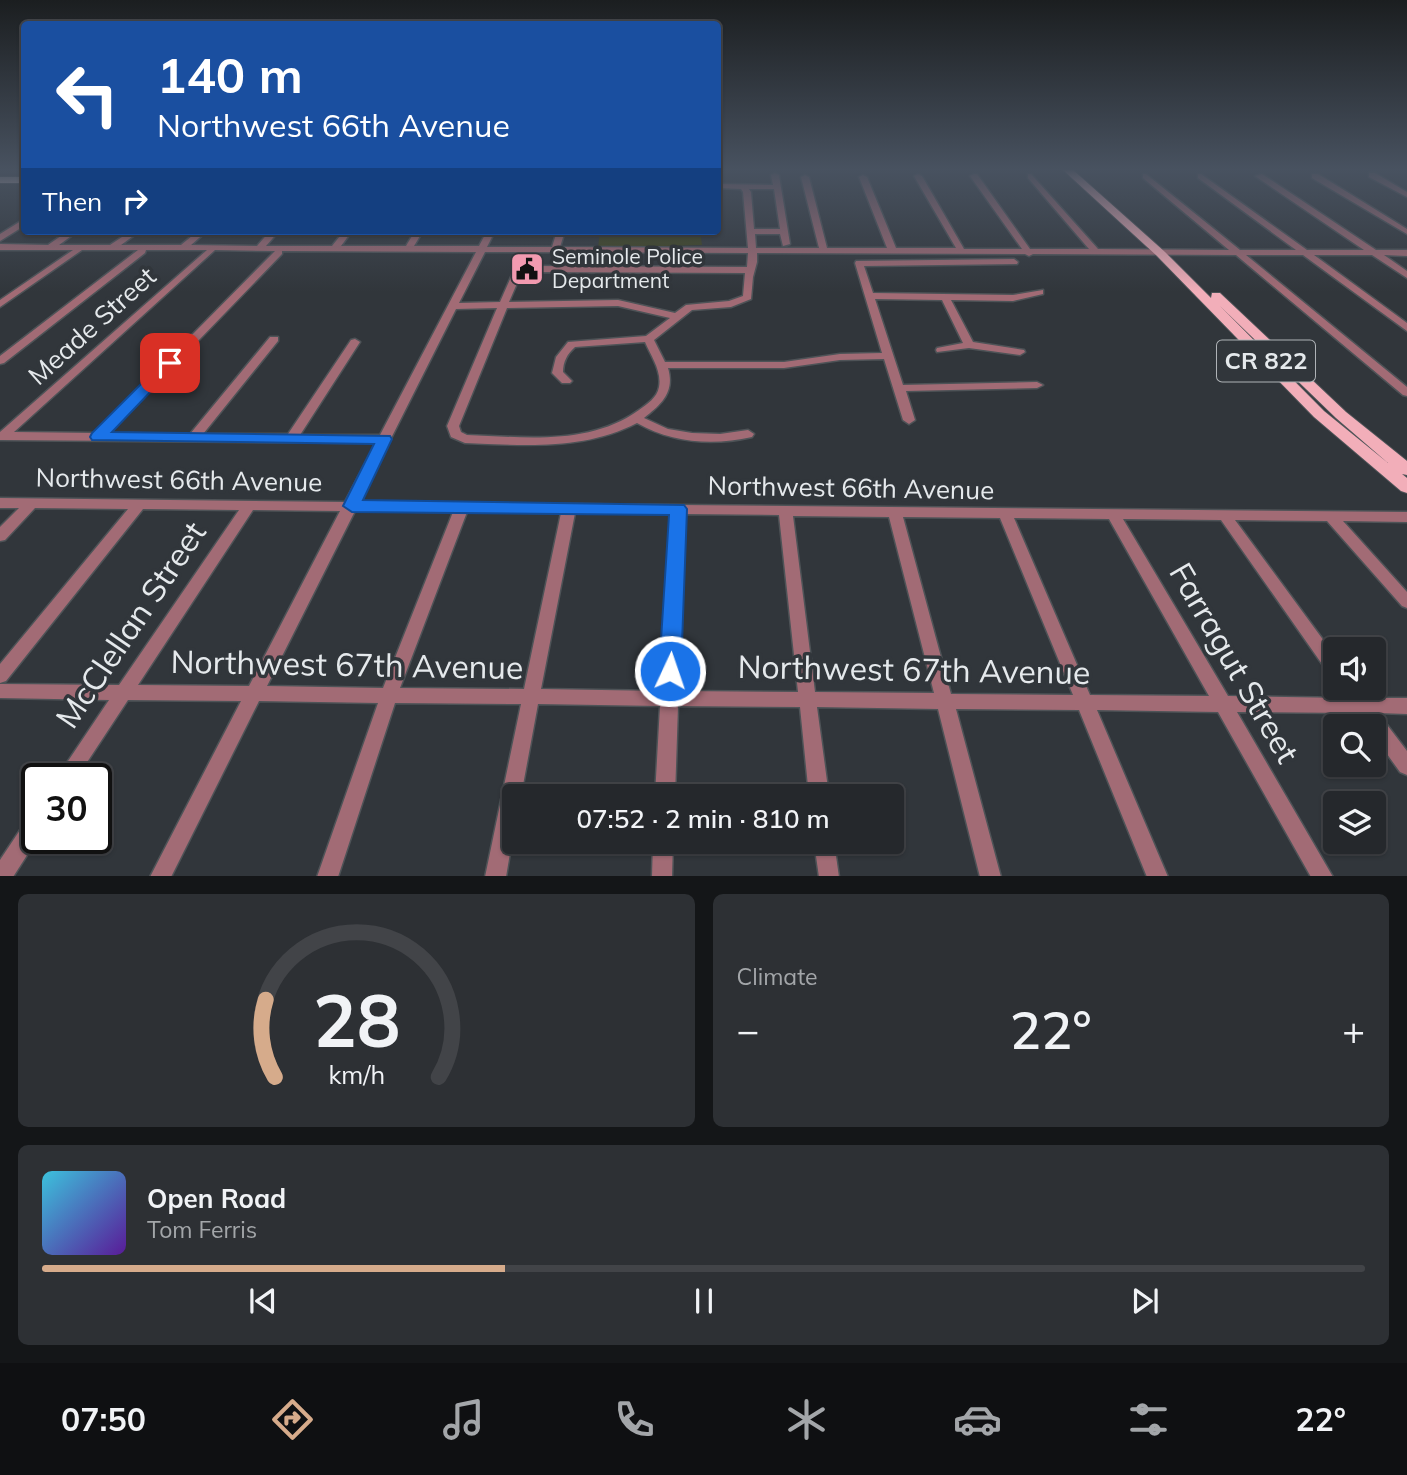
<!DOCTYPE html>
<html lang="en">
<head>
<meta charset="utf-8">
<style>
	body { margin:0; font-family:Mulish,sans-serif; background:#2d3034; color:#f1f3f6; height:100vh; display:flex; flex-direction:column; font-size:26px; white-space:nowrap }
	* { box-sizing:border-box; margin:0 }
	p { font-size:23px; color:#a3a6a9 }
	.icon { flex:none; width:38px; height:38px; fill:none; stroke:currentColor; stroke-width:2; stroke-linecap:round; stroke-linejoin:round }
	.map { position:relative; height:876px; overflow:hidden }
	.panel { display:flex; flex-direction:column; gap:18px; padding:18px; background:#141618; flex:1 }
	.panel>* { flex:none }
	.guide { position:absolute; left:21px; top:21px; width:700px; height:214px; border-radius:7px; box-shadow:0 2px 5px #0004,0 0 0 2px #424448; background:#1a4fa0; color:#fff; overflow:hidden }
	.buttons { position:absolute; left:1323px; top:637px; display:grid; gap:14px }
	.buttons a { display:grid; place-items:center; width:63px; height:63px; border-radius:7px; background:#25282c; box-shadow:0 2px 5px #0004,0 0 0 2px #424448; font-size:35px }
	.speed { position:absolute; left:21px; top:763px; display:flex; gap:14px; font-size:35px; font-weight:700; text-align:center }
	.speed>* { display:grid; place-content:center; width:91px; height:91px; border-radius:50%; background:#25282c; box-shadow:0 2px 5px #0004,0 0 0 2px #424448; line-height:1 }
	.speed .limit { border:4px solid #111; border-radius:10px; background:#fff; color:#111 }
	.pin { position:absolute; display:grid; place-items:center; width:60px; height:60px; color:#fff; margin:-30px; border-radius:14px; box-shadow:0 4px 10px #0006 }
	.me { position:absolute; width:77px; margin:-38px; rotate:3deg; stroke-linejoin:round; filter:drop-shadow(0 0 5px #0008) }
	.turn { display:flex; align-items:center; gap:24px; height:147px; padding:0 21px; font-size:32px }
	.turn .icon { width:91px; height:91px; stroke-width:2.5 }
	.turn b { display:block; font-size:49px; line-height:60px }
	.then { display:flex; align-items:center; height:66px; padding:0 21px; background:#0003; gap:14px; font-size:26px }
	.big { font-size:52px; font-weight:600; line-height:1.1 }
	.panel .card { flex:1; display:flex; flex-direction:column; justify-content:center; gap:10px; min-width:0; padding:0 24px; border-radius:10px; background:#2d3034 }
	.panel .dial { align-items:center; gap:0 }
	.dial svg { height:182px; overflow:visible; fill:none; stroke:#424448; stroke-width:7; stroke-linecap:round; text-anchor:middle }
	.dial text { fill:#f1f3f6; stroke:none }
	.song { display:flex; align-items:center; gap:21px }
	.cover { width:84px; height:84px; border-radius:10px; background:linear-gradient(135deg,hsl(190 70% 55%),hsl(270 70% 35%)) }
	.played { height:7px; border-radius:4px; background:linear-gradient(90deg,#d6ab8b 35%,#424448 35%) }
	.keys { display:flex; justify-content:space-around; direction:ltr }
	.heat { display:flex; justify-content:space-between; align-items:center; font-size:38px; direction:ltr }
	.panel .tiles { flex:1; display:grid; gap:18px; grid-template-columns:1fr 1fr }
	.card:last-child { grid-column:span 2 }
	.trip { position:absolute; left:502px; top:784px; width:402px; height:70px; border-radius:7px; background:#25282c; box-shadow:0 2px 5px #0004,0 0 0 2px #424448; font-weight:600; line-height:70px; text-align:center }
	.dock { display:flex; height:112px; justify-content:space-around; align-items:center; background:#0f1012; color:#a3a6a9 }
	.dock .icon { width:49px; height:49px }
	.dock .current { color:#d6ab8b }
	.dock b { font-size:32px; color:#f1f3f6 }
	.map>svg:first-child { display:block }
</style>
</head>
<body>
<div class="map">
<svg width="1407" height="877" viewBox="0 0 1407 877">
	<rect width="100%" height="100%" fill="#31363b"/>
	<!-- green -->
	<path fill="#3f431c" d="M600 231H700L702 245 598 248Z"/>
	<g fill="none" stroke-linecap="round" stroke-linejoin="round">
		<!-- minor casing -->
		<g stroke="#4e5357" stroke-width="3">
			<g id="minor">
				<path d="M775 173 779 175 790 244 783 246 780 234H755L756 248H819L801 177 805 175 809 177 827 248H887L859 177 863 175 867 177 896 248H956L914 176 918 174 922 176 964 249H1022L970 176 974 174H977L1030 249H1089L1028 178V174H1031L1098 249 1229 250 1143 178V174H1146L1240 250H1296L1198 178V174H1201L1307 250H1364L1255 176 1262 174 1376 250H1407V256L1384 255 1407 271V278L1372 255H1314L1407 323V331L1303 255H1246L1407 387V396L1403 395 1236 255 1033 254 1029 256 1025 254 757 253V262L753 277 751 299 731 307 692 310 654 340 665 362H784L840 354 882 353 855 263 856 261 1014 259 1018 262 1017 264 864 266 873 293 1013 295 1043 290V294L1013 301 951 300 973 342 1024 350 1025 352 1020 355 969 348 937 352 936 350 937 348 963 343 942 300 875 299 903 385 1037 382 1043 385 1037 388 906 391 915 420 909 424 903 420 884 359 840 360 784 368H668C675 392 662 404 644 418L668 429 692 433 720 434 748 430 754 434 752 437C713 446 672 443 637 423 583 451 523 445 465 443L451 437 447 426 497 308 456 309 359 502 1407 512V522L1343 521 1407 592V608L1402 606 1327 521 1235 520 1335 656V676L1329 674 1221 520 1123 519 1228 696 1346 698 1341 688H1359L1367 698H1407V714L1378 713 1407 751V775L1400 772 1374 736V726H1367L1357 713 1237 712 1333 877H1311L1218 712 1097 710 1168 877H1147L1079 710 956 709 1001 877H980L938 709 817 707 829 796H809L800 707 678 706 675 796H655L660 706 538 704 521 796H514V829L506 877H485L521 704 395 703 338 877H317L378 703 259 701 171 877H150L241 701 128 700 76 779H56L109 700 0 698V684L119 685 239 510 143 509 6 681 0 683V664L128 509 35 508 5 540 0 541V527L19 508H0V498L345 502 376 443 0 440V432L207 250H146L145 253 4 363 0 364V356L138 250H82L0 307V300L73 250H0V244L48 245 68 231H78L59 245H110L131 231H140L121 245H181L198 231H207L191 245 257 246 270 231H279L266 246H332L344 231H352L341 246H406L415 231H423L414 246H479L487 231H495L487 247H552L557 231H565L560 247 748 248 743 192 741 189 718 188V184L773 185 771 175ZM749 189H774L780 229H754L751 192ZM215 250 275 251 95 433 14 432ZM282 251 476 252 380 435H300L360 342 355 339 351 340 288 434H203L278 341V337H270L190 434 109 433 282 254ZM485 252 748 253 747 267 529 266 514 270 500 302 459 303ZM529 272 745 273 743 296 729 301 686 305 675 313 618 300 509 302 521 274ZM618 306 670 318 646 336 568 342 556 357 552 373 562 383H570L572 381 563 372C563 362 567 354 575 347L645 342C651 356 662 371 659 387 657 398 647 404 639 410 589 446 525 437 467 435L461 432 459 426 507 308ZM253 510 340 511 249 686 138 685ZM355 511 453 512 383 688 267 686ZM467 512 561 513 524 689 400 688ZM575 513 671 514 661 691 541 689ZM685 514 779 515 798 692 678 691ZM793 516 889 517 934 693 815 692ZM903 517 1000 518 1073 695 951 694ZM1014 518 1109 519 1209 696 1090 695Z"/>
				<path d="M1369 173H1375L1407 192V197L1369 177Z"/>
				<path d="M1312 174H1318L1407 229V234L1312 178Z"/>
				<path d="M21 221H24V226L0 241V234Z"/>
				<path d="M37 812 38 838 13 877H0V860L30 815Z"/>
				<path d="M653 842H673L672 877H652Z"/>
				<path d="M814 842H834L839 877H819Z"/>
			</g>
		</g>
		<!-- major casing -->
		<g stroke="#4e5357" stroke-width="2">
			<path id="major" d="M1062 169H1072L1165 252 1211 298 1212 293H1220L1346 412 1407 461V475L1402 474 1407 478V493L1401 491 1314 417 1157 256ZM1220 306 1336 418 1388 463 1324 411Z"/>
		</g>
		<!-- highway casing -->
		<g stroke="#4e5357" stroke-width="2">
			<rect id="highway" x="0" y="177" width="24" height="6"/>
		</g>
		<!-- minor -->
		<use href="#minor" fill="#a26b75" fill-rule="evenodd"/>
		<!-- major -->
		<use href="#major" fill="#f2aeb9" fill-rule="evenodd"/>
		<!-- highway -->
		<use href="#highway" fill="#f3d7db" fill-rule="evenodd"/>
	</g>
	<!-- sky -->
	<linearGradient id="sky" x2="0" y2="1"><stop stop-color="#1b1e20"/><stop offset="0.58" stop-color="#485260"/><stop offset="1" stop-color="#485260" stop-opacity="0"/></linearGradient>
	<rect width="1407" height="292" fill="url(#sky)"/>
	<!-- route -->
	<path fill="#1a73e8" stroke="#114b97" stroke-width="2" d="M170 359 175 360V366L112 432 390 436 392 439 363 500 684 505 687 509 681 671 678 677 670 680 662 677 659 671 669 515 352 512 343 506 374 444 92 440 90 437 92 433 165 360Z"/>
	<!-- icons -->
	<defs>
		<g id="civic-square" transform="scale(1.75)"><rect x="-9" y="-9" width="18" height="18" rx="4" fill="#f29ab0" stroke="#31363b"/><path d="M-.6-6.5H3V-4.5H.6V-3L4-1V1h2V6H-6V1h2V-1L-.6-3ZM-1.2 2.5V6h2.4V2.5Z" fill="#111"/></g>
	</defs>
	<g fill-rule="evenodd">
		<use href="#civic-square" x="527" y="269"/>
	</g>
	<g text-anchor="middle" stroke-width="7" stroke-linejoin="round" paint-order="stroke">
		<!-- far-poi labels -->
		<g font-size="21" fill="#e5e9ec" stroke="#31363b" text-anchor="start">
			<text x="552" y="264">Seminole Police<tspan x="552" dy="24">Department</tspan></text>
		</g>
		<!-- shield labels -->
		<rect fill="#31363b" stroke="#afb3b7" stroke-width="2" x="1217" y="340.5" width="98" height="41" rx="5"/>
		<g font-size="24" font-weight="bold" fill="#e5e9ec">
			<text x="1266" y="369">CR 822</text>
		</g>
		<!-- street labels -->
		<g font-size="26" fill="#e5e9ec" stroke="#31363b">
			<text transform="translate(92 326) rotate(-42)" y="9">Meade Street</text>
			<text transform="translate(179 480) rotate(1)" y="9">Northwest 66th Avenue</text>
			<text transform="translate(851 488) rotate(1)" y="9">Northwest 66th Avenue</text>
		</g>
		<!-- near-street labels -->
		<g font-size="32" fill="#e5e9ec" stroke="#31363b">
			<text transform="translate(131 625) rotate(-56)" y="11">McClellan Street</text>
			<text transform="translate(1234 663) rotate(60)" y="11">Farragut Street</text>
			<text transform="translate(347 665) rotate(1)" y="11">Northwest 67th Avenue</text>
			<text transform="translate(914 670) rotate(1)" y="11">Northwest 67th Avenue</text>
		</g>
	</g>
</svg>
<div class="buttons">
<a><svg class="icon" aria-label="sound" viewBox="0 0 24 24"><path d="M4 9h4l5-4v14l-5-4H4zM17 9q2 3 0 6"/></svg></a>
<a><svg class="icon" aria-label="search" viewBox="0 0 24 24"><circle cx="10" cy="10" r="6"/><path d="M15 15l6 6"/></svg></a>
<a><svg class="icon" aria-label="layers" viewBox="0 0 24 24"><path d="M12 4l9 5-9 5-9-5zM3 14l9 5 9-5"/></svg></a>
</div>
<div class="speed"><div class="limit">30</div></div>
<div class="pin" style="left:170px;top:363px;background:#d93025"><svg class="icon" aria-label="arrive" viewBox="0 0 24 24"><path d="M6 21V4h12l-3 4 3 4H6"/></svg></div>
<svg class="me" style="left:670px;top:671px" viewBox="-20 -20 40 40"><circle r="17" fill="#1a73e8" stroke="#fff" stroke-width="3"/><path d="M0-11L8 9 0 5-8 9z" fill="#fff"/></svg>
<div class="trip">07:52 · 2 min · 810 m</div>
<div class="guide">
<div class="turn"><svg class="icon" aria-label="left" viewBox="0 0 24 24"><path d="M17 20v-9H6M10 6l-5 5 5 5"/></svg><div><b>140 m</b>Northwest 66th Avenue</div></div>
<div class="then">Then<svg class="icon" aria-label="right" viewBox="0 0 24 24"><path d="M7 20v-9h11M14 6l5 5-5 5"/></svg></div>
</div>
</div>
<section class="panel">
<div class="tiles">
<div class="card dial"><svg viewBox="0 0 100 80">
<path d="M14 69A42 42 0 1 1 86 69"/>
<path d="M14 69A42 42 0 0 1 10 35" stroke="#d6ab8b"/>
<text x="50" y="56" font-size="32" font-weight="700">28</text>
<text x="50" y="72" font-size="11">km/h</text>
</svg></div>
<div class="card"><p>Climate</p>
<div class="heat"><a>−</a><b class="big">22°</b><a>+</a></div>
</div>
<div class="card">
<div class="song"><i class="cover"></i><div><b>Open Road</b><p>Tom Ferris</p></div></div>
<div class="played"></div>
<div class="keys"><svg class="icon" aria-label="previous" viewBox="0 0 24 24"><path d="M18 5L8 12l10 7zM5 5v14"/></svg><svg class="icon" aria-label="pause" viewBox="0 0 24 24"><path d="M8 5v14M16 5v14"/></svg><svg class="icon" aria-label="next" viewBox="0 0 24 24"><path d="M6 5l10 7-10 7zM19 5v14"/></svg></div>
</div>
</div>
</section>
<nav class="dock">
<b>07:50</b>
<svg class="icon current" aria-label="directions" viewBox="0 0 24 24"><path d="M12 3l9 9-9 9-9-9zM9 14v-3h6M13 9l2 2-2 2"/></svg>
<svg class="icon" aria-label="music" viewBox="0 0 24 24"><path d="M9 18V5l10-2v13"/><circle cx="6" cy="18" r="3"/><circle cx="16" cy="16" r="3"/></svg>
<svg class="icon" aria-label="phone" viewBox="0 0 24 24"><path d="M5 4h4l2 5-3 2q2 4 5 5l2-3 5 2v4C11 20 4 13 5 4z"/></svg>
<svg class="icon" aria-label="climate" viewBox="0 0 24 24"><path d="M12 3v18M4 7l16 10M4 17L20 7"/></svg>
<svg class="icon" aria-label="car" viewBox="0 0 24 24"><path d="M5 17H2v-5l4-1 3-4h7l3 4 3 1v5h-3M9 17h6M6 11h13"/><circle cx="7" cy="17" r="2"/><circle cx="17" cy="17" r="2"/></svg>
<svg class="icon" aria-label="filters" viewBox="0 0 24 24"><path d="M4 7h16M4 17h16"/><circle cx="9" cy="7" r="2"/><circle cx="15" cy="17" r="2"/></svg>
<b>22°</b>
</nav>
</body>
</html>
